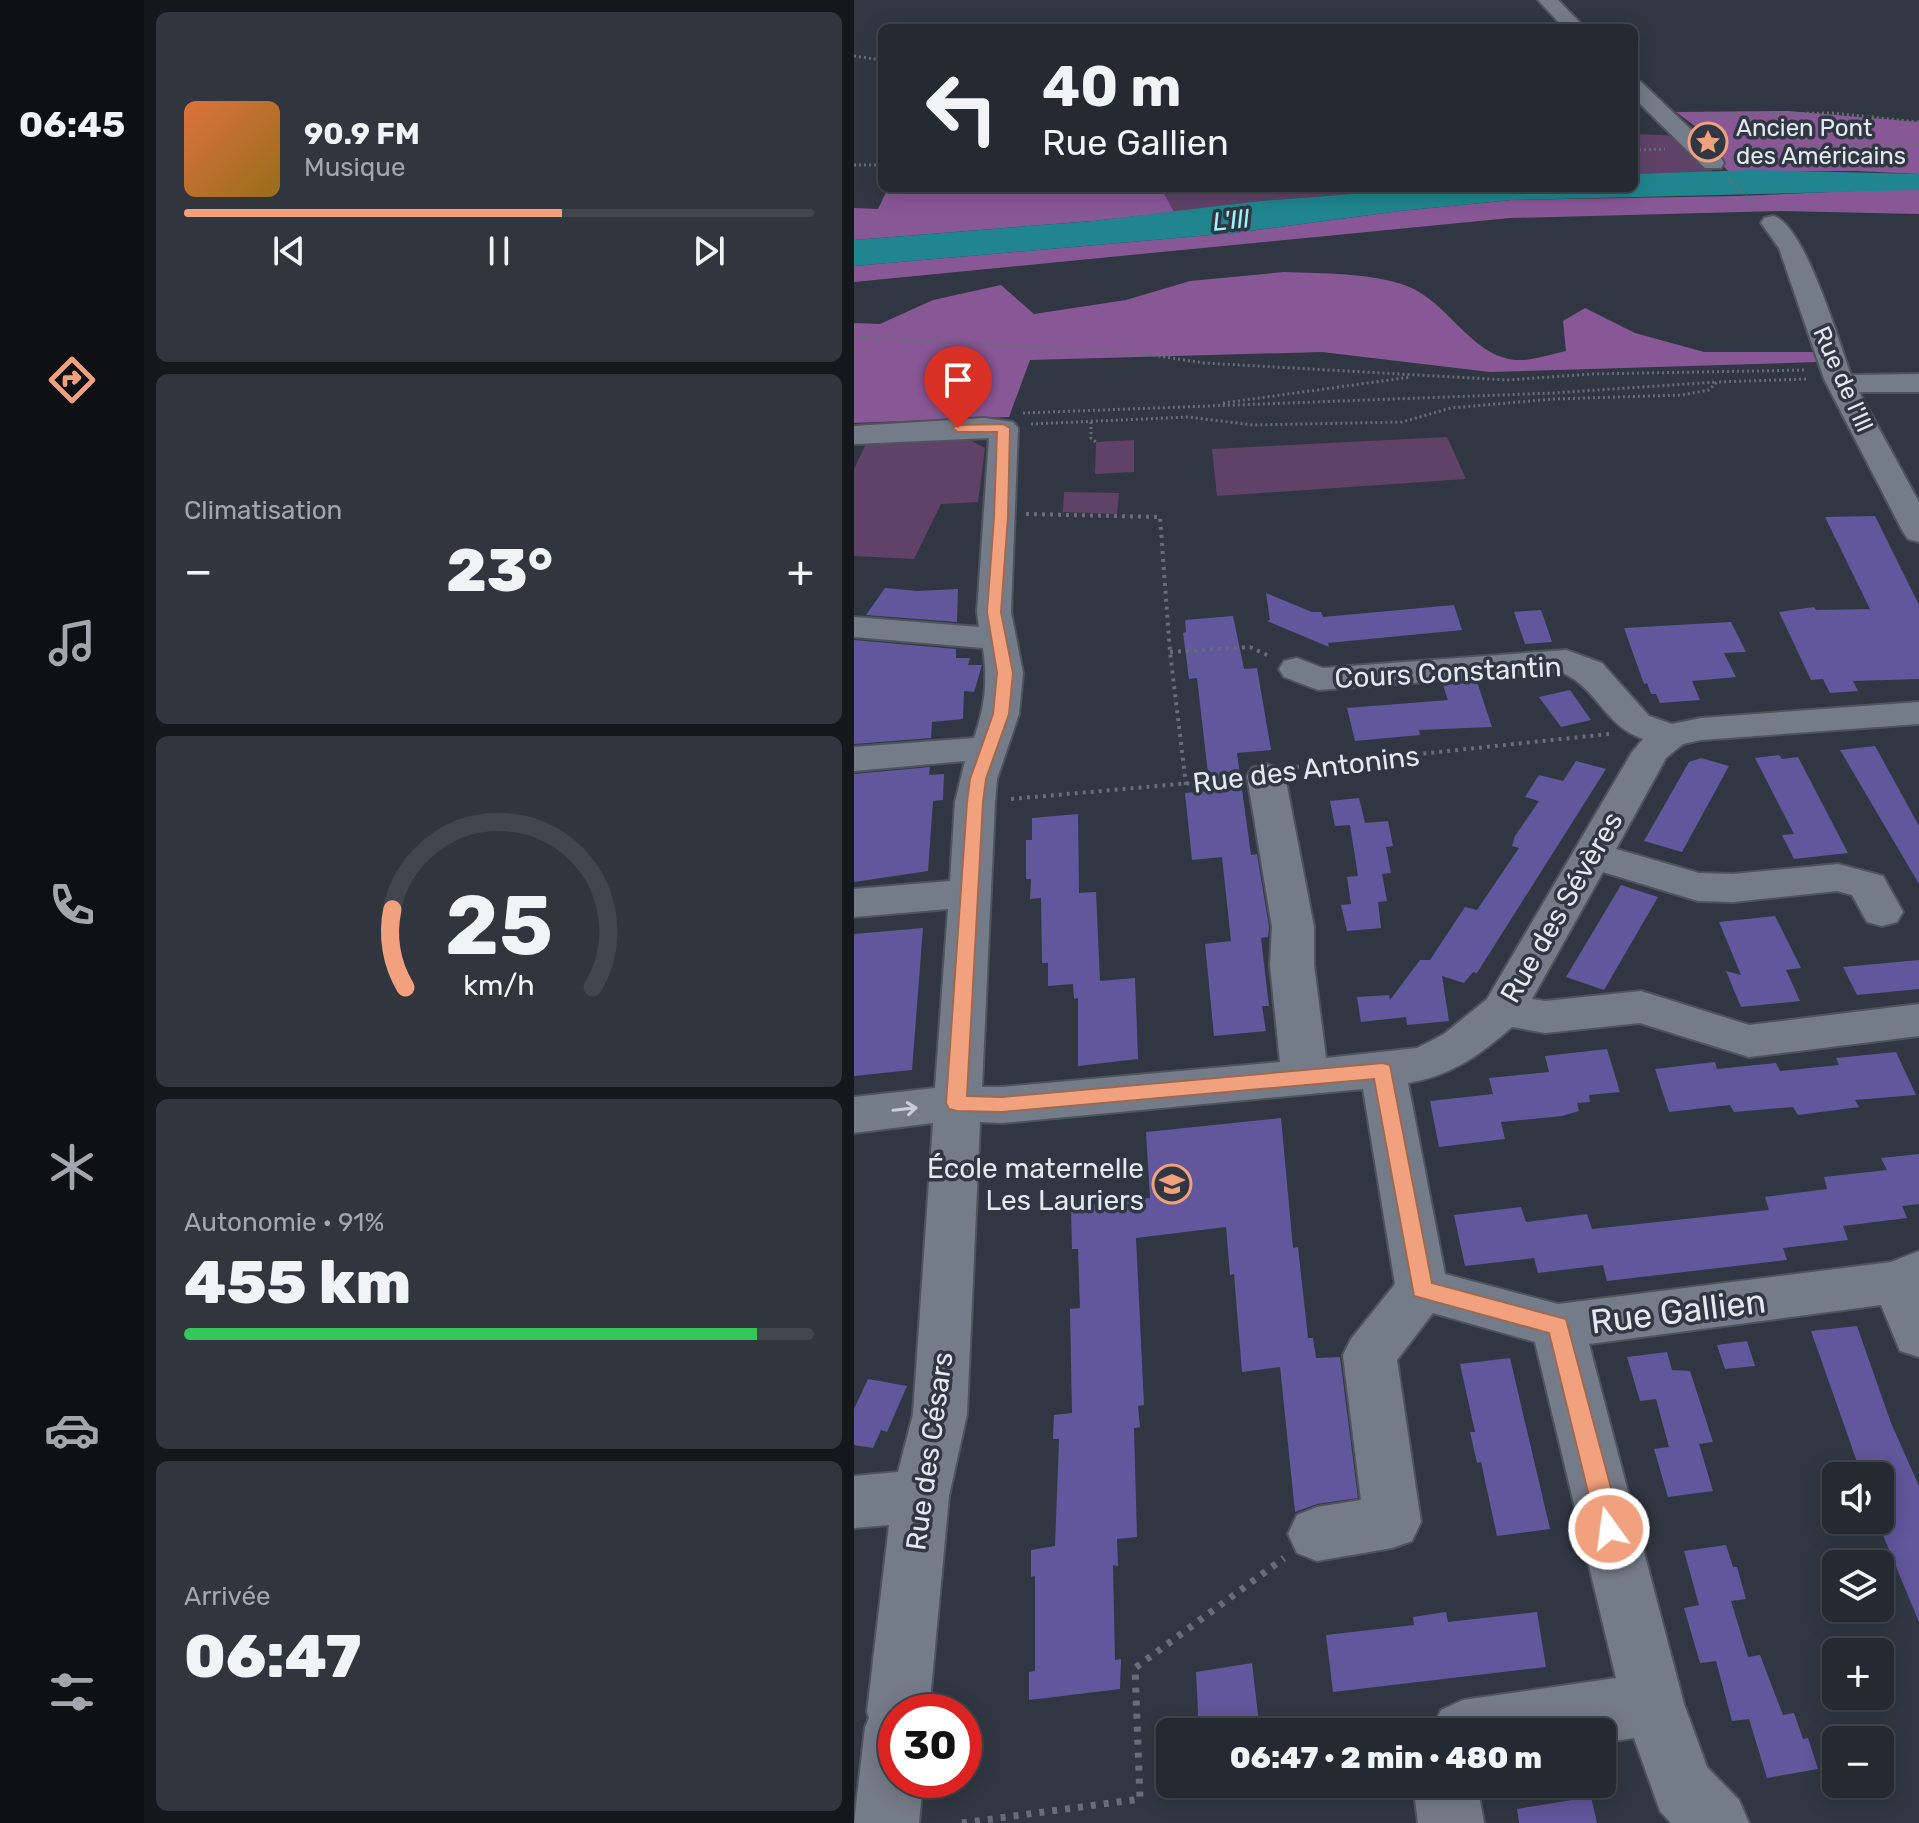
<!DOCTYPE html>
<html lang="fr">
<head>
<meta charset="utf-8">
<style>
	body { margin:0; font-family:Rubik,sans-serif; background:#31353e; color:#f1f3f6; height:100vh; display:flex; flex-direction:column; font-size:30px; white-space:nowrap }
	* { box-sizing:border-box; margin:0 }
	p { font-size:26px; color:#a3a6ac }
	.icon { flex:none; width:44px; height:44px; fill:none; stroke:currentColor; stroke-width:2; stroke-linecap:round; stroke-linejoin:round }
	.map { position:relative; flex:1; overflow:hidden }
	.panel { display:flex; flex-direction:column; gap:12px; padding:12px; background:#14171c; width:710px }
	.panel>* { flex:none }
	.hud { position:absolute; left:24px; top:24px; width:760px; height:168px; border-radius:12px; box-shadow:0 4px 20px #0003,0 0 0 2px #42454d; background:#252932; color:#f1f3f6; overflow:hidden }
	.controls { position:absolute; left:968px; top:1462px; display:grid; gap:16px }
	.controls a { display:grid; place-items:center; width:72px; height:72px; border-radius:12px; background:#252932; box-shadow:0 4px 20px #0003,0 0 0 2px #42454d; font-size:40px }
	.speed { position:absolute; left:24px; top:1694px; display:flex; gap:16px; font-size:40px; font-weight:700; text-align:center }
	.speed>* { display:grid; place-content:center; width:104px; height:104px; border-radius:50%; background:#252932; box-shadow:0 4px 20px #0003,0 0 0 2px #42454d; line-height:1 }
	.speed .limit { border:12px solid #d22; background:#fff; color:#111 }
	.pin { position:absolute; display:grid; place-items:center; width:68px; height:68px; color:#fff; margin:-82px -34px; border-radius:50% 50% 50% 0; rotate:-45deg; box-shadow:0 0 8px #0007 }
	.pin .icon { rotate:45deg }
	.me { position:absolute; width:88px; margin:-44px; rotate:346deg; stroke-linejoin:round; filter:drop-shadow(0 0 6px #0008) }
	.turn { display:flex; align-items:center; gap:28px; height:168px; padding:0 32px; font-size:36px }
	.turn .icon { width:104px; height:104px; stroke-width:2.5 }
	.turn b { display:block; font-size:56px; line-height:68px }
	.big { font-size:60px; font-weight:800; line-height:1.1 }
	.panel .widget { flex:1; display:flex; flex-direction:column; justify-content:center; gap:12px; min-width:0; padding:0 28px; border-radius:12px; background:#31353e }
	.panel .dial { align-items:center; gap:0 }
	.dial svg { height:208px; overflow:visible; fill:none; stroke:#42454d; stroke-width:7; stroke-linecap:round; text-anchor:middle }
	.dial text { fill:#f1f3f6; stroke:none }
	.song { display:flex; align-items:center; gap:24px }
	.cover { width:96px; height:96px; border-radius:12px; background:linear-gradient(135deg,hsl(20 70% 55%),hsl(40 70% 35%)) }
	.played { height:8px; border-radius:4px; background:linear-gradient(90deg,#f1a17d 60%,#42454d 60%) }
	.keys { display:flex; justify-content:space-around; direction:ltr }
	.heat { display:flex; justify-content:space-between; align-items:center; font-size:44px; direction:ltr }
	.charge { height:12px; border-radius:6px; background:linear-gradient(90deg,#34c759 91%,#42454d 0) }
	.trip { position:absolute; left:302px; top:1718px; width:460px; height:80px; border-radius:12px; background:#252932; box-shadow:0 4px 20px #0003,0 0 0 2px #42454d; font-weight:800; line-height:80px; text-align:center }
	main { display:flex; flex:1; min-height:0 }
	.tab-bar { display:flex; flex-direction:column; width:144px; justify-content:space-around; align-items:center; background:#0f1014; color:#a3a6ac }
	.tab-bar .icon { width:56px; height:56px }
	.tab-bar .selected { color:#f1a17d }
	.tab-bar b { font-size:36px; color:#f1f3f6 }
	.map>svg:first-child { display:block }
</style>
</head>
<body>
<main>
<nav class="tab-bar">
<b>06:45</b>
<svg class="icon selected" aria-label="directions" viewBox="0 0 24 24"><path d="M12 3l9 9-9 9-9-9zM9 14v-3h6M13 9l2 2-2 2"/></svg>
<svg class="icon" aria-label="music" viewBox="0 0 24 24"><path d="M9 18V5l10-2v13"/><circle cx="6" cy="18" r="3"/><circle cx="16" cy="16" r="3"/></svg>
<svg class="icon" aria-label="phone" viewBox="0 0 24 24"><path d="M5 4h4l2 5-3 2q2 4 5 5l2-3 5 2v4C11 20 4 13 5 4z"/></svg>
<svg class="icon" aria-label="climate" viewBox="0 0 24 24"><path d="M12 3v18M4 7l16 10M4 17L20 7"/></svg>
<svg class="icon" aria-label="car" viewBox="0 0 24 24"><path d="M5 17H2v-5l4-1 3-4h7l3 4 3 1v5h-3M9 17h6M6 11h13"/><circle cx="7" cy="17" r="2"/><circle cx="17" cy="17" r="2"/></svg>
<svg class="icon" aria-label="filters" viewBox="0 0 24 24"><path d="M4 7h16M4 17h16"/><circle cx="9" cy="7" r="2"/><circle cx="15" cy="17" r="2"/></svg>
</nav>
<section class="panel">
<div class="widget">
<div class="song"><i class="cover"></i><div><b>90.9 FM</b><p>Musique</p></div></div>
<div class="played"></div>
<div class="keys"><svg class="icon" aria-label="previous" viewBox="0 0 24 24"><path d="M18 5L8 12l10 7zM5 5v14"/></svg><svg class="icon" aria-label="pause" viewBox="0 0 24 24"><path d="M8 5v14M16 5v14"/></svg><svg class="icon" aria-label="next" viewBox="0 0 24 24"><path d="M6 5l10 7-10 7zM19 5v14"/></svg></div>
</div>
<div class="widget"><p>Climatisation</p>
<div class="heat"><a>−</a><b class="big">23°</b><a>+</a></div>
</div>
<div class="widget dial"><svg viewBox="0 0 100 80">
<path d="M14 69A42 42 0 1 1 86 69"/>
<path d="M14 69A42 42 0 0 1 9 39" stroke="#f1a17d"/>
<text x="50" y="56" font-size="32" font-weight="700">25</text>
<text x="50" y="72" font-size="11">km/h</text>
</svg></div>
<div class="widget"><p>Autonomie · 91%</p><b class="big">455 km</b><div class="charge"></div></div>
<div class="widget"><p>Arrivée</p><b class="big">06:47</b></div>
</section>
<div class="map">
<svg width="1065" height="1823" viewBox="0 0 1065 1823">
	<rect width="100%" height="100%" fill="#313742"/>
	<!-- green -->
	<g fill="#604269">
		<path d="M780 134 826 136 859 172 780 174Z"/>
		<path d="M307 188H576L406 201 320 212Z"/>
		<path d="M108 436 131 448 124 502 87 504 60 559 0 556V469L12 444Z"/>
		<path d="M593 437 612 479 363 496 358 449Z"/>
		<path d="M280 440V472L241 474 242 442Z"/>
		<path d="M210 492 265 493 263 514 209 512Z"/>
	</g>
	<!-- forest -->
	<g fill="#885796">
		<path d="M934 111 1065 122V174L1003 171H874L858 153 873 150 822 112Z"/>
		<path d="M34 188H307L320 212 239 221 0 240V208L24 209Z"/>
		<path d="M1049 189 1065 190V214L927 211 656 218 0 282V266L380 233 546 211 658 200 886 196Z"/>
		<path d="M430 272C470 274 515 272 553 286 597 303 620 363 670 360 683 359 698 354 712 351L709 321 731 308 781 333 850 352H962L963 362 636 372 468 352 176 360 155 417 0 423V323L26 324 79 300 147 285 180 314 272 300 336 281Z"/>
	</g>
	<!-- water -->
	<path fill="#20858e" d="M899 170 1065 174V190L658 200 546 211 380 233 0 266V240L239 221 406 201 576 188H780V174Z"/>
	<!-- building -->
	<g fill="#62569c">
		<path d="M1021 516 1065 605V679L999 681 1004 691 976 693 969 679 957 680 925 612 960 607 962 610 1016 609 971 517Z"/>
		<path d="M31 588 64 591 104 589 103 622 12 615Z"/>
		<path d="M412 593 458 612H467L469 617 600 605 608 630 474 643 475 647 413 621 416 620Z"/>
		<path d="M687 610 698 642 671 644 660 612Z"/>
		<path d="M379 616 390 669 403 668 417 750 383 753 397 855 403 854 415 927 414 937 407 938 415 1006H408L412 1031 360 1036 351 944 377 941 368 857 338 860 331 793 356 791 343 678 335 679 329 633 332 632 331 620Z"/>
		<path d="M877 622 892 652 870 653 882 677 838 681 846 700 806 703 802 694H797L793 683 790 684 770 628Z"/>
		<path d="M0 640 102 649V658H116L114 665H128L120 692 110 691 109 719 78 722 77 738 0 744Z"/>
		<path d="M623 682 638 727 565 730 566 735 501 741 493 708 594 700 589 685Z"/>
		<path d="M716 690 737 720 707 727 685 697Z"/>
		<path d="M1021 746 1065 826V884L986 750Z"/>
		<path d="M925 755 928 759 944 757 994 853 940 859 928 835 940 834 901 758Z"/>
		<path d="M847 758 875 766 828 852 790 841 835 762Z"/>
		<path d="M722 761 752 769 623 973 619 972 610 983 588 976 595 1021 553 1025 552 1017 507 1022 503 997 535 995 536 1000 566 960H576L611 907 623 910 665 848 658 846 661 836 685 801 671 797 685 775 709 781Z"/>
		<path d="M76 767 75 775 90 774 89 800 79 801 74 871 0 882V774Z"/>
		<path d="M505 798 511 823 534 821 539 846 532 847 537 873 528 874 533 901 524 902 527 928 493 931 487 905 497 904 493 877 504 876 496 825 481 826 476 801Z"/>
		<path d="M224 814 225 893 242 892 246 981 281 978 284 1059 224 1066V998L220 999 219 984 194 986V963H188L187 898 176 899 177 879H172V840H178V818Z"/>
		<path d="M767 885 804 897 750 990 712 977Z"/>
		<path d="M921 916 947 968 932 970 946 1001 887 1007 872 971 887 975 865 922Z"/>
		<path d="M69 928 58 1070 0 1076V934Z"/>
		<path d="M1065 960V989L1003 995 989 967Z"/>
		<path d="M753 1049 766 1092 735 1095 736 1102 723 1103 725 1111 708 1116 647 1122 651 1139 585 1147 576 1101 639 1094 635 1078 695 1072 691 1056Z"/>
		<path d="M1042 1052 1062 1095 1001 1100 1005 1107 944 1115 939 1107 880 1112 876 1105 815 1112 801 1069 861 1062 863 1069 922 1063 926 1071 985 1065 982 1058Z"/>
		<path d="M427 1118 439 1248 444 1247 454 1338H459L462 1358 486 1357 504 1498 463 1504 441 1512 426 1367 388 1372 380 1274 376 1275 372 1227 282 1238 290 1405 284 1406 286 1427 280 1428 283 1537 263 1539 264 1566 259 1565 261 1660 267 1659 266 1689 175 1700V1672L181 1671V1576L177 1577V1550L201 1546 205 1439H199L200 1415 218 1413 216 1309 226 1308 224 1249H218L217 1207 296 1198 292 1132Z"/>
		<path d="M1065 1154V1204L1048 1206 1053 1218 989 1226 994 1240 929 1248 933 1260 753 1281 749 1265 684 1273 680 1258 611 1266 600 1215 667 1207 672 1222 733 1214 738 1229 915 1210 911 1197 973 1189 970 1177 1033 1170 1027 1158Z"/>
		<path d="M1003 1326 1037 1423 1065 1486V1622L1026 1528V1476H1008L957 1331Z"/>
		<path d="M893 1341 901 1366 871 1369 863 1345Z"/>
		<path d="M813 1352 818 1370 836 1371 859 1442 845 1444 859 1491 814 1497 800 1449 815 1447 802 1399 786 1401 773 1357Z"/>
		<path d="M656 1358 696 1529 643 1536 627 1462 623 1463 616 1432H621L606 1364Z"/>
		<path d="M14 1379 53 1386 33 1432 27 1430 19 1448 0 1445V1409Z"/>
		<path d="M872 1545 879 1567H883L892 1599 877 1601 894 1657 906 1655 929 1715 940 1713 949 1739 954 1738 964 1769 913 1778 895 1719 878 1721 862 1661 846 1663 830 1608 845 1605 830 1551Z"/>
		<path d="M592 1612 594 1622 683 1612 692 1667 479 1692 472 1635 560 1625 559 1617Z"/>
		<path d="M398 1663 406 1732H345L342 1672Z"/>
		<path d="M737 1797 743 1823H665L663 1809Z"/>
	</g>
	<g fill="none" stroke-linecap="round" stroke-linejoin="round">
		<!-- minor casing -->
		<g stroke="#4e535c" stroke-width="4">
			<g id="minor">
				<path d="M684 0H704L731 28H710Z"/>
				<path d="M780 80 787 82 867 158 870 163 867 168H851L780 98Z"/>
				<path d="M919 216C951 224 985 343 997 375L1065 374V392H1005L1065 502V542L1054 539 1049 532 970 379 925 248 907 223 910 218Z"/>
				<path d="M130 418 159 422 164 428 157 612 169 673 165 714 143 779 141 802 128 1087H148L426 1062 416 965 418 927 393 776 398 768 412 764 426 768 431 776 460 927V965L472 1058 563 1048 590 1034 633 999 778 752 789 739C749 725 744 688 707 672L464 690 430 677 425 669 430 661 443 658 469 668 712 650 748 663 795 716 818 724 847 718 1065 702V724L847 740 829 744 812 758 762 849 845 873 879 874 984 864 1029 876 1049 912 1043 922 1028 926 1013 922 998 895 983 891 879 902 844 901 749 872 678 999 691 1001 787 991 895 1025 1065 1004V1036L895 1057 786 1023 691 1033 658 1027C626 1055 597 1076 554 1083L591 1274 704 1304 1037 1262 1065 1251V1357L1046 1351 1027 1305 735 1344 830 1704 853 1767 885 1800 895 1823H817L806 1811 780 1738 748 1743V1732H577L587 1710 609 1700 762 1678 681 1342 579 1313 543 1360 567 1522 558 1541 538 1548 463 1561 443 1553 434 1534 443 1515 463 1507 507 1500 489 1355 497 1339 541 1284 509 1089 148 1123 126 1122 113 1414 95 1496 75 1712H42V1780H69L65 1823H0L11 1728 15 1717 13 1712 35 1525 0 1528V1476L44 1472 59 1414 79 1123 0 1133V1097L81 1088 94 909 0 917V889L96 881 101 802 111 761 0 771V747L120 738C131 707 134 680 129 648L0 637V617L125 627 123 612 135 438 0 444V426Z"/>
				<path d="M559 1784H623L630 1823H564Z"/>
			</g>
		</g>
		<!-- path-far2 -->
		<g stroke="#676c76" stroke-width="3" stroke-dasharray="2 3" stroke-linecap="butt">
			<path d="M0 56 28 60"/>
			<path d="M843 115 978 113 1065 122"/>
			<path d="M878 149 1065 144"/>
			<path d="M780 150 811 149"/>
			<path d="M0 165H28"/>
			<path d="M874 178 903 208"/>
			<path d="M0 337 286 353 350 363 653 380 738 374 952 370"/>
			<path d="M369 403 557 377"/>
			<path d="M169 413 699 393 863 382"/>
			<path d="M237 422V438L242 442"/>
			<path d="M177 424 334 417 399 425 548 422 597 408 699 399 828 395 855 390 863 382 955 379"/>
		</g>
		<!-- path-far1 -->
		<g stroke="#676c76" stroke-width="4" stroke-dasharray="3 5" stroke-linecap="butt">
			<path d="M172 514 306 517 316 652 332 785"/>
			<path d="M316 652 396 647 417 657"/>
			<path d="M442 767 755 734"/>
			<path d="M157 799 382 779"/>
		</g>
		<!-- path -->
		<path stroke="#676c76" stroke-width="7" stroke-dasharray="5 8" stroke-linecap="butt" d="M108 1823 286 1799 281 1668 430 1558"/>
		<!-- minor -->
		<use href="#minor" fill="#757c89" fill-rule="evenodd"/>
	</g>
	<!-- one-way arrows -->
	<defs><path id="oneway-shaft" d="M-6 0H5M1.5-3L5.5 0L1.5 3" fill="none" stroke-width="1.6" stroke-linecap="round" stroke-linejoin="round" transform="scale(2)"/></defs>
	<use stroke="#c8cdd6" href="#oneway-shaft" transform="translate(51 1109) rotate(-6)"/>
	<!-- route -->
	<path fill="#f1a17d" stroke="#9d6951" stroke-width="2" d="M149 424 156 428 154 517 147 612 159 673 155 714 132 779 129 802 113 1096 148 1097 529 1063 536 1065 578 1283 712 1319 768 1529 764 1537 755 1541 747 1537 743 1529 695 1333 560 1296 520 1079 148 1112 103 1111 95 1109 92 1103 113 802 116 779 139 714 143 673 133 612 140 517 143 432H104L98 428 104 425Z"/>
	<!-- icons -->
	<defs>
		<g id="sight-ring" transform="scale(2)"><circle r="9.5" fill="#313742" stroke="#f1a17d" stroke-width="1.5"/><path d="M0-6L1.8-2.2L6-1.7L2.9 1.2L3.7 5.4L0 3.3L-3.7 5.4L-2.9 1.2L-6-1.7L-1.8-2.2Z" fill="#f1a17d"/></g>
		<g id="school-ring" transform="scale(2)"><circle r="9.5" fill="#313742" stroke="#f1a17d" stroke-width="1.5"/><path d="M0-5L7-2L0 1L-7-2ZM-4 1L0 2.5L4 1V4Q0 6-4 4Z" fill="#f1a17d"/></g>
	</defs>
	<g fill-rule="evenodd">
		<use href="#sight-ring" x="854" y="142"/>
		<use href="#school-ring" x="318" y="1184"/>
	</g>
	<g text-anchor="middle" stroke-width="7" stroke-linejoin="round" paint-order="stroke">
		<!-- far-poi labels -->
		<g font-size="24" fill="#e4e8ef" stroke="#313742" text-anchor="start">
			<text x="882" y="136">Ancien Pont<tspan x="882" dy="28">des Américains</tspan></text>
		</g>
		<!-- far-street labels -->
		<g font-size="24" fill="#e4e8ef" stroke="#313742">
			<text transform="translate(989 379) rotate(66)" y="8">Rue de l'Ill</text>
		</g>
		<!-- far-water labels -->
		<g font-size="26" font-style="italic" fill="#9ef5fd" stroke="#313742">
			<text transform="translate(377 220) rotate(-6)" y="9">L'Ill</text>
		</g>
		<!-- street labels -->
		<g font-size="28" fill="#e4e8ef" stroke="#313742">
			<text transform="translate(594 672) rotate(-3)" y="10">Cours Constantin</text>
			<text transform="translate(452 769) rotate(-7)" y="10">Rue des Antonins</text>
			<text transform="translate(707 907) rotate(-60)" y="10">Rue des Sévères</text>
			<text transform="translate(75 1451) rotate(-82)" y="10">Rue des Césars</text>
		</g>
		<!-- poi labels -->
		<g font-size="28" fill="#e4e8ef" stroke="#313742" text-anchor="end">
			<text x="290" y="1178">École maternelle<tspan x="290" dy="32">Les Lauriers</tspan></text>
		</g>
		<!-- near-street labels -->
		<g font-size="34" fill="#e4e8ef" stroke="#313742">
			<text transform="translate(824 1311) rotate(-7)" y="12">Rue Gallien</text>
		</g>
	</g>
</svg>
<div class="controls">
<a><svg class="icon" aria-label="sound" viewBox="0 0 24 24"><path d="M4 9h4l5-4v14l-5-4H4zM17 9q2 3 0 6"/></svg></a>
<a><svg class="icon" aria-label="layers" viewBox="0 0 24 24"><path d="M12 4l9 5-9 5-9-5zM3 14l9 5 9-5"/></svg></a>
<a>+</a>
<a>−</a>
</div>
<div class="speed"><div class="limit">30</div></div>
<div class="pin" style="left:104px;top:428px;background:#d93025"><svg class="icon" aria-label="arrive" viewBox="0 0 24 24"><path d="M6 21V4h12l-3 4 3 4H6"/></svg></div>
<svg class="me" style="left:755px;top:1529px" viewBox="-20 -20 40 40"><circle r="17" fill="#f1a17d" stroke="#fff" stroke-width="3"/><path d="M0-11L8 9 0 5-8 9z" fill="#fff"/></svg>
<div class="trip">06:47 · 2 min · 480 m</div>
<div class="hud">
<div class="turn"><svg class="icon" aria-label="left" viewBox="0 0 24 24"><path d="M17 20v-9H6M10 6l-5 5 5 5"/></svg><div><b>40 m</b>Rue Gallien</div></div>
</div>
</div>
</main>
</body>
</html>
